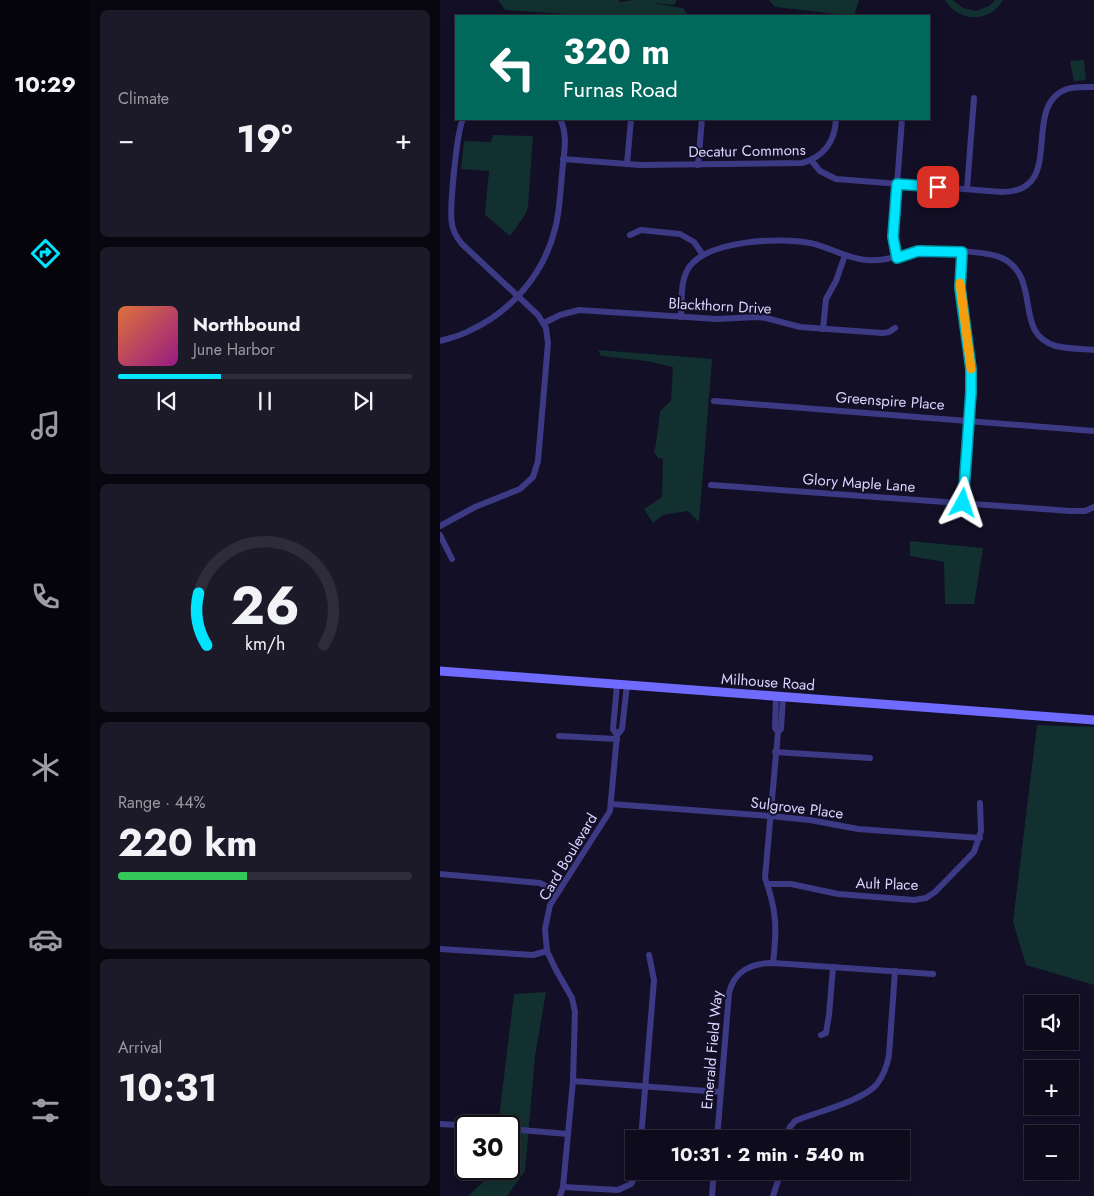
<!DOCTYPE html>
<html lang="en">
<head>
<meta charset="utf-8">
<style>
	body { margin:0; font-family:Jost,sans-serif; background:#1c1929; color:#f1f3f6; height:100vh; display:flex; flex-direction:column; font-size:19px; white-space:nowrap }
	* { box-sizing:border-box; margin:0 }
	p { font-size:16px; color:#9b9ba3 }
	.icon { flex:none; width:28px; height:28px; fill:none; stroke:currentColor; stroke-width:2; stroke-linecap:round; stroke-linejoin:round }
	.map { position:relative; flex:1; overflow:hidden }
	.side { display:flex; flex-direction:column; gap:10px; padding:10px; background:#08060f; width:350px }
	.side>* { flex:none }
	.hud { position:absolute; left:15px; top:15px; width:475px; height:105px; border-radius:0px; box-shadow:0 2px 12px #0003,0 0 0 1px #2e2b3b; background:#00695c; color:#fff; overflow:hidden }
	.controls { position:absolute; left:584px; top:995px; display:grid; gap:10px }
	.controls a { display:grid; place-items:center; width:55px; height:55px; border-radius:0px; background:#0e0b1c; box-shadow:0 2px 12px #0003,0 0 0 1px #2e2b3b; font-size:25px }
	.speed { position:absolute; left:15px; top:1115px; display:flex; gap:10px; font-size:25px; font-weight:700; text-align:center }
	.speed>* { display:grid; place-content:center; width:65px; height:65px; border-radius:50%; background:#0e0b1c; box-shadow:0 2px 12px #0003,0 0 0 1px #2e2b3b; line-height:1 }
	.speed .limit { border:2px solid #111; border-radius:8px; background:#fff; color:#111 }
	.pin { position:absolute; display:grid; place-items:center; width:42px; height:42px; color:#fff; margin:-21px; border-radius:10px; box-shadow:0 2px 8px #0006 }
	.me { position:absolute; width:55px; margin:-28px; rotate:5deg; stroke-linejoin:round; filter:drop-shadow(0 0 4px #0008) }
	.turn { display:flex; align-items:center; gap:18px; height:105px; padding:0 25px; font-size:22px }
	.turn .icon { width:65px; height:65px; stroke-width:2.5 }
	.turn b { display:block; font-size:35px; line-height:42px }
	.big { font-size:38px; font-weight:700; line-height:1.1 }
	.side .tile { flex:1; display:flex; flex-direction:column; justify-content:center; gap:8px; min-width:0; padding:0 18px; border-radius:8px; background:#1c1929 }
	.side .dial { align-items:center; gap:0 }
	.dial svg { height:130px; overflow:visible; fill:none; stroke:#2e2b3b; stroke-width:7; stroke-linecap:round; text-anchor:middle }
	.dial text { fill:#f1f3f6; stroke:none }
	.song { display:flex; align-items:center; gap:15px }
	.cover { width:60px; height:60px; border-radius:8px; background:linear-gradient(135deg,hsl(20 70% 55%),hsl(310 70% 35%)) }
	.played { height:5px; border-radius:2px; background:linear-gradient(90deg,#00e5ff 35%,#2e2b3b 35%) }
	.keys { display:flex; justify-content:space-around; direction:ltr }
	.heat { display:flex; justify-content:space-between; align-items:center; font-size:28px; direction:ltr }
	.charge { height:8px; border-radius:4px; background:linear-gradient(90deg,#34c759 44%,#2e2b3b 0) }
	.trip { position:absolute; left:185px; top:1130px; width:285px; height:50px; border-radius:0px; background:#0e0b1c; box-shadow:0 2px 12px #0003,0 0 0 1px #2e2b3b; font-weight:700; line-height:50px; text-align:center }
	main { display:flex; flex:1; min-height:0 }
	.tab-bar { display:flex; flex-direction:column; width:90px; justify-content:space-around; align-items:center; background:#06040b; color:#9b9ba3 }
	.tab-bar .icon { width:35px; height:35px }
	.tab-bar .current { color:#00e5ff }
	.tab-bar b { font-size:22px; color:#f1f3f6 }
	.map>svg:first-child { display:block }
</style>
</head>
<body>
<main>
<nav class="tab-bar">
<b>10:29</b>
<svg class="icon current" aria-label="directions" viewBox="0 0 24 24"><path d="M12 3l9 9-9 9-9-9zM9 14v-3h6M13 9l2 2-2 2"/></svg>
<svg class="icon" aria-label="music" viewBox="0 0 24 24"><path d="M9 18V5l10-2v13"/><circle cx="6" cy="18" r="3"/><circle cx="16" cy="16" r="3"/></svg>
<svg class="icon" aria-label="phone" viewBox="0 0 24 24"><path d="M5 4h4l2 5-3 2q2 4 5 5l2-3 5 2v4C11 20 4 13 5 4z"/></svg>
<svg class="icon" aria-label="climate" viewBox="0 0 24 24"><path d="M12 3v18M4 7l16 10M4 17L20 7"/></svg>
<svg class="icon" aria-label="car" viewBox="0 0 24 24"><path d="M5 17H2v-5l4-1 3-4h7l3 4 3 1v5h-3M9 17h6M6 11h13"/><circle cx="7" cy="17" r="2"/><circle cx="17" cy="17" r="2"/></svg>
<svg class="icon" aria-label="filters" viewBox="0 0 24 24"><path d="M4 7h16M4 17h16"/><circle cx="9" cy="7" r="2"/><circle cx="15" cy="17" r="2"/></svg>
</nav>
<section class="side">
<div class="tile"><p>Climate</p>
<div class="heat"><a>−</a><b class="big">19°</b><a>+</a></div>
</div>
<div class="tile">
<div class="song"><i class="cover"></i><div><b>Northbound</b><p>June Harbor</p></div></div>
<div class="played"></div>
<div class="keys"><svg class="icon" aria-label="previous" viewBox="0 0 24 24"><path d="M18 5L8 12l10 7zM5 5v14"/></svg><svg class="icon" aria-label="pause" viewBox="0 0 24 24"><path d="M8 5v14M16 5v14"/></svg><svg class="icon" aria-label="next" viewBox="0 0 24 24"><path d="M6 5l10 7-10 7zM19 5v14"/></svg></div>
</div>
<div class="tile dial"><svg viewBox="0 0 100 80">
<path d="M14 69A42 42 0 1 1 86 69"/>
<path d="M14 69A42 42 0 0 1 9 37" stroke="#00e5ff"/>
<text x="50" y="56" font-size="32" font-weight="700">26</text>
<text x="50" y="72" font-size="11">km/h</text>
</svg></div>
<div class="tile"><p>Range · 44%</p><b class="big">220 km</b><div class="charge"></div></div>
<div class="tile"><p>Arrival</p><b class="big">10:31</b></div>
</section>
<div class="map">
<svg width="654" height="1196" viewBox="0 0 654 1196">
	<rect width="100%" height="100%" fill="#130f26"/>
	<!-- green -->
	<g fill="#12302f">
		<path d="M58 0H179L180 2 194 0H236L235 5 211 3 243 8 248 16H155L65 10Z"/>
		<path d="M329 0H419L414 16 335 7Z"/>
		<path d="M505 0H513L523 8 536 11 549 6 555 0H563C550 23 519 23 505 0Z"/>
		<path d="M644 60 646 80 634 81 630 61Z"/>
		<path d="M53 135 93 136 88 207 85 215 70 236 45 215 49 171 21 169 24 141 51 142Z"/>
		<path d="M158 350 272 359 259 522 248 511 223 515 213 523 204 509 222 497 223 459 218 458 214 452 216 444 220 411 231 401 233 367 206 361 161 356Z"/>
		<path d="M470 541 543 548 534 604H505L504 562 470 556Z"/>
		<path d="M597 725 654 727V985L586 965 573 922Z"/>
		<path d="M106 992 95 1056 85 1171 67 1196H28L54 1172V1169H69V1126H58L74 994Z"/>
	</g>
	<g fill="none" stroke-linecap="round" stroke-linejoin="round">
		<!-- street -->
		<g stroke="#3d3a85" stroke-width="6">
			<path d="M123 159 200 165 362 163C384 157 395 141 396 119"/>
			<path d="M371 160 380 171 396 179 562 192C628 192 579 106 627 89 636 86 645 87 654 87"/>
			<path d="M187 164 191 119"/>
			<path d="M258 165 262 119"/>
			<path d="M527 189 534 98"/>
			<path d="M190 235 201 230 240 234 254 242 263 255"/>
			<path d="M522 252 520 288 531 378V407L523 503"/>
			<path d="M457 258 453 238 462 119"/>
			<path d="M241 317C242 302 240 282 248 269 265 240 341 237 370 243 390 247 407 259 427 260 449 262 460 253 479 251 496 249 547 251 562 258 603 278 572 334 616 346 628 349 642 349 654 350"/>
			<path d="M104 323 120 315 139 310 277 319 316 317 326 318 360 327 443 333 449 332 455 328"/>
			<path d="M383 329 386 299 396 281 405 255"/>
			<path d="M0 341C10 338 20 336 29 331 71 312 104 274 115 229 120 211 120 193 122 175 123 157 129 136 120 119"/>
			<path d="M274 401 654 431"/>
			<path d="M271 485 630 511H645L654 507"/>
			<path d="M0 526 35 507 80 489 93 477 98 461 108 343 106 328 98 315 22 244C17 238 13 232 12 224 9 209 17 131 23 119"/>
			<path d="M0 535 12 559"/>
			<path d="M177 685 173 729 177 735"/>
			<path d="M336 697 335 728 338 732 341 729 343 697"/>
			<path d="M119 736 177 739"/>
			<path d="M335 752 430 758"/>
			<path d="M171 804 330 816 370 820 418 829 540 838"/>
			<path d="M0 874 100 883 118 892"/>
			<path d="M327 884H351L398 894 474 900 486 898 495 892 534 852 541 831 540 803"/>
			<path d="M0 949 93 955 107 951"/>
			<path d="M333 963C337 929 337 911 325 878L338 732"/>
			<path d="M381 1035 386 1033 389 1015 393 967"/>
			<path d="M133 1081 280 1092"/>
			<path d="M0 1124 35 1126"/>
			<path d="M69 1129 128 1134"/>
			<path d="M201 1139 214 980 209 955"/>
			<path d="M277 1139 289 993C294 971 312 963 333 963L493 974"/>
			<path d="M344 1139 350 1127 355 1121C376 1112 423 1101 437 1084 444 1075 447 1066 449 1055L455 971"/>
			<path d="M123 1187 178 1190 191 1184 198 1171"/>
			<path d="M120 1196 123 1187 133 1081 135 1012 132 998 116 970 107 951 105 929 110 905 170 811 177 735 182 729 187 685"/>
			<path d="M272 1196 274 1171"/>
			<path d="M333 1196 338 1181 339 1171"/>
		</g>
		<!-- secondary -->
		<path stroke="#6f6bff" stroke-width="9" d="M0 671 654 720"/>
	</g>
	<g fill="none" stroke-linecap="round" stroke-linejoin="round">
		<!-- route casing -->
		<g stroke="#0095a6" stroke-width="12">
			<path id="route" d="M498 187 457 184 453 237 457 258 478 251 522 252 520 288 531 369V392L523 503"/>
		</g>
		<!-- route -->
		<use href="#route" stroke="#00e5ff" stroke-width="9"/>
		<!-- slow -->
		<path stroke="#f59e0b" stroke-width="9" d="M520 283 531 369"/>
	</g>
	<g text-anchor="middle" stroke-width="4" stroke-linejoin="round" paint-order="stroke">
		<!-- street labels -->
		<g font-size="15" fill="#d9d4ff" stroke="#130f26">
			<text transform="translate(307 151) rotate(-1)" y="5">Decatur Commons</text>
			<text transform="translate(280 306) rotate(3)" y="5">Blackthorn Drive</text>
			<text transform="translate(450 401) rotate(4)" y="5">Greenspire Place</text>
			<text transform="translate(419 483) rotate(4)" y="5">Glory Maple Lane</text>
			<text transform="translate(328 682) rotate(4)" y="5">Milhouse Road</text>
			<text transform="translate(357 808) rotate(7)" y="5">Sulgrove Place</text>
			<text transform="translate(128 857) rotate(-59)" y="5">Card Boulevard</text>
			<text transform="translate(447 884) rotate(2)" y="5">Ault Place</text>
			<text transform="translate(272 1050) rotate(-85)" y="5">Emerald Field Way</text>
		</g>
	</g>
</svg>
<div class="controls">
<a><svg class="icon" aria-label="sound" viewBox="0 0 24 24"><path d="M4 9h4l5-4v14l-5-4H4zM17 9q2 3 0 6"/></svg></a>
<a>+</a>
<a>−</a>
</div>
<div class="speed"><div class="limit">30</div></div>
<div class="pin" style="left:498px;top:187px;background:#d93025"><svg class="icon" aria-label="arrive" viewBox="0 0 24 24"><path d="M6 21V4h12l-3 4 3 4H6"/></svg></div>
<svg class="me" style="left:523px;top:503px" viewBox="-20 -20 40 40"><path d="M0-17L14 15 0 8-14 15z" fill="#00e5ff" stroke="#fff" stroke-width="4"/></svg>
<div class="trip">10:31 · 2 min · 540 m</div>
<div class="hud">
<div class="turn"><svg class="icon" aria-label="left" viewBox="0 0 24 24"><path d="M17 20v-9H6M10 6l-5 5 5 5"/></svg><div><b>320 m</b>Furnas Road</div></div>
</div>
</div>
</main>
</body>
</html>
